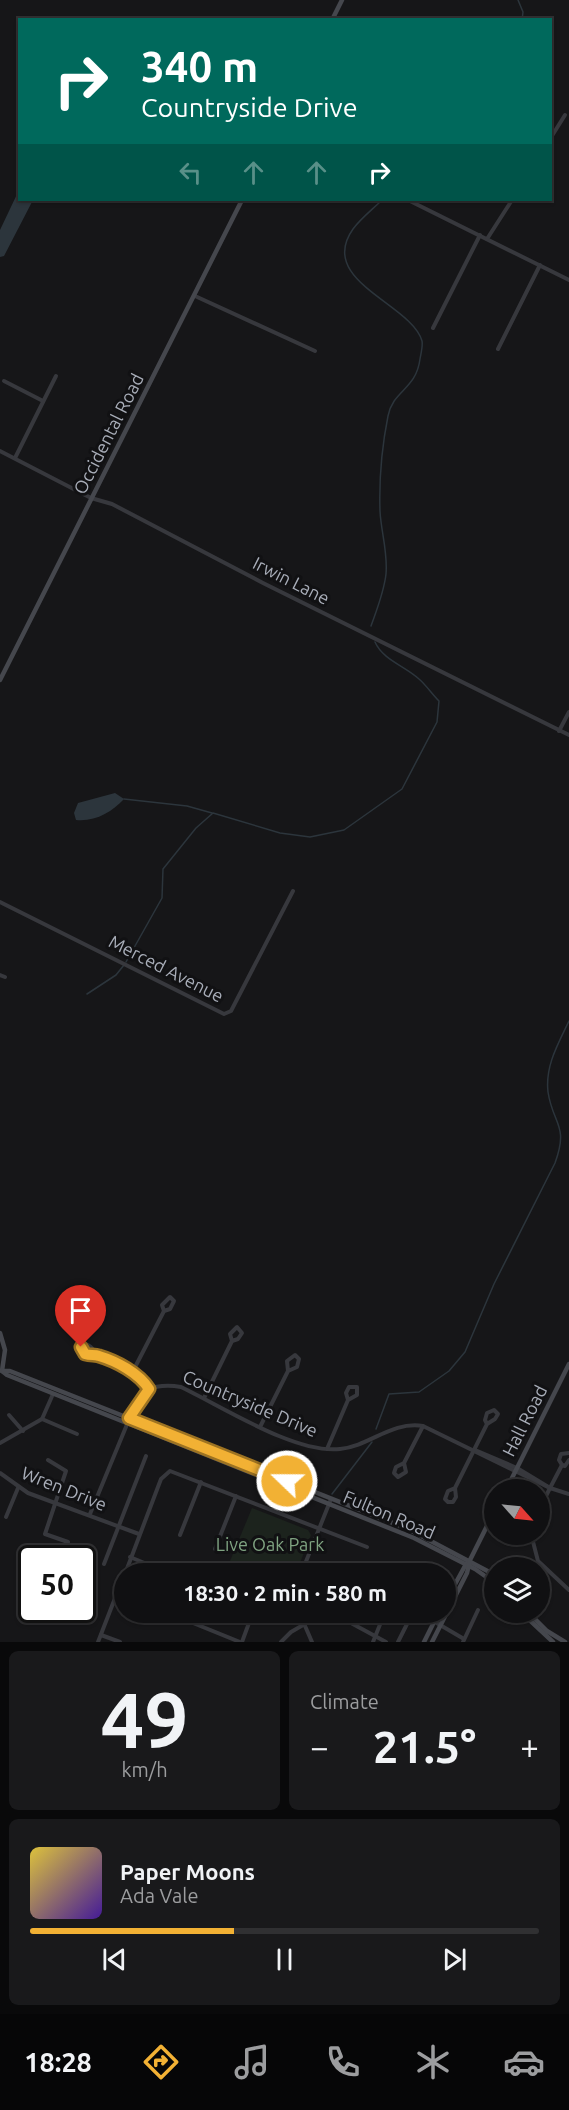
<!DOCTYPE html>
<html lang="en">
<head>
<meta charset="utf-8">
<style>
	body { margin:0; font-family:Ubuntu,sans-serif; background:#19191b; color:#f1f3f6; height:100vh; display:flex; flex-direction:column; font-size:22px; white-space:nowrap }
	* { box-sizing:border-box; margin:0 }
	p { font-size:20px; color:#9c9d9f }
	.icon { flex:none; width:33px; height:33px; fill:none; stroke:currentColor; stroke-width:2; stroke-linecap:round; stroke-linejoin:round }
	.map { position:relative; height:1642px; overflow:hidden }
	.drawer { display:flex; flex-direction:column; gap:9px; padding:9px; background:#09090a; flex:1 }
	.drawer>* { flex:none }
	.guide { position:absolute; left:18px; top:18px; width:534px; height:183px; border-radius:0px; box-shadow:0 2px 4px #0004,0 0 0 2px #303032; background:#00695c; color:#fff; overflow:hidden }
	.needle { width:39px; rotate:117deg }
	.tools { position:absolute; left:484px; top:1479px; display:grid; gap:12px }
	.tools a { display:grid; place-items:center; width:66px; height:66px; border-radius:50%; background:#101012; box-shadow:0 2px 4px #0004,0 0 0 2px #303032; font-size:30px }
	.speed { position:absolute; left:18px; top:1545px; display:flex; gap:12px; font-size:30px; font-weight:700; text-align:center }
	.speed>* { display:grid; place-content:center; width:78px; height:78px; border-radius:50%; background:#101012; box-shadow:0 2px 4px #0004,0 0 0 2px #303032; line-height:1 }
	.speed .limit { border:3px solid #111; border-radius:9px; background:#fff; color:#111 }
	.pin { position:absolute; display:grid; place-items:center; width:51px; height:51px; color:#fff; margin:-62px -26px; border-radius:50% 50% 50% 0; rotate:-45deg; box-shadow:0 0 6px #0007 }
	.pin .icon { rotate:45deg }
	.me { position:absolute; width:66px; margin:-33px; rotate:292deg; stroke-linejoin:round; filter:drop-shadow(0 0 4px #0008) }
	.turn { display:flex; align-items:center; gap:21px; height:126px; padding:0 24px; font-size:27px }
	.turn .icon { width:78px; height:78px; stroke-width:2.5 }
	.turn b { display:block; font-size:42px; line-height:51px }
	.lanes { display:flex; align-items:center; height:57px; padding:0 24px; background:#0003; justify-content:center; gap:30px; direction:ltr }
	.lanes .off { opacity:.35 }
	.big { font-size:45px; font-weight:700; line-height:1.1 }
	.drawer .widget { flex:1; display:flex; flex-direction:column; justify-content:center; gap:9px; min-width:0; padding:0 21px; border-radius:9px; background:#19191b }
	.drawer .dial { align-items:center; gap:0 }
	.dial b { font-size:78px; line-height:1 }
	.song { display:flex; align-items:center; gap:18px }
	.cover { width:72px; height:72px; border-radius:9px; background:linear-gradient(135deg,hsl(50 70% 55%),hsl(260 70% 35%)) }
	.played { height:6px; border-radius:3px; background:linear-gradient(90deg,#f2b134 40%,#303032 40%) }
	.keys { display:flex; justify-content:space-around; direction:ltr }
	.heat { display:flex; justify-content:space-between; align-items:center; font-size:33px; direction:ltr }
	.drawer .tiles { flex:1; display:grid; gap:9px; grid-template-columns:1fr 1fr }
	.widget:last-child { grid-column:span 2 }
	.trip { position:absolute; left:114px; top:1563px; width:342px; height:60px; border-radius:30px; background:#101012; box-shadow:0 2px 4px #0004,0 0 0 2px #303032; font-weight:700; line-height:60px; text-align:center }
	.tabs { display:flex; height:96px; justify-content:space-around; align-items:center; background:#060607; color:#9c9d9f }
	.tabs .icon { width:42px; height:42px }
	.tabs .current { color:#f2b134 }
	.tabs b { font-size:27px; color:#f1f3f6 }
	.map>svg:first-child { display:block }
</style>
</head>
<body>
<div class="map">
<svg width="569" height="1642" viewBox="0 0 569 1642">
	<rect width="100%" height="100%" fill="#161618"/>
	<!-- green -->
	<path fill="#1c231d" d="M252 1508 308 1530 311 1535 296 1573H225Z"/>
	<!-- water -->
	<g fill="#2c353c">
		<path d="M19 190 20 200H33L4 256 0 257V230Z"/>
		<path d="M115 793 124 799C112 812 95 822 76 820L74 813 78 803Z"/>
	</g>
	<g fill="none" stroke-linecap="round" stroke-linejoin="round">
		<!-- stream -->
		<g stroke="#2c353c" stroke-width="1.5">
			<path d="M518 0 523 12 522 20"/>
			<path d="M371 626C377 609 384 592 386 574 388 552 381 532 380 511 379 480 382 446 388 416 393 390 416 390 420 359 421 353 423 346 422 341 412 304 316 281 353 229 361 218 373 209 382 200"/>
			<path d="M124 799 187 806 212 813"/>
			<path d="M126 962 162 898 163 869 196 828 213 813 280 833 310 837 344 830 402 789 437 722 439 701C432 694 426 685 419 679 405 666 383 660 375 642"/>
			<path d="M87 994 116 975 124 965"/>
			<path d="M376 1429 389 1394 419 1392 449 1371 465 1352 494 1284 555 1163C569 1125 553 1125 548 1092 545 1066 558 1044 569 1021"/>
			<path d="M332 1494 372 1442"/>
		</g>
		<!-- street -->
		<g stroke="#37383d" stroke-width="4">
			<path d="M550 139 565 115"/>
			<path d="M408 200 569 280"/>
			<path d="M487 239 512 200"/>
			<path d="M195 296 315 351"/>
			<path d="M433 328 480 235"/>
			<path d="M498 349 540 265"/>
			<path d="M4 381 43 401"/>
			<path d="M0 451 91 498 112 504 263 583 569 735"/>
			<path d="M15 458 56 376"/>
			<path d="M559 731 569 712"/>
			<path d="M0 902 224 1014 231 1011 293 891"/>
			<path d="M0 975 5 977"/>
			<path d="M96 1354H85L81 1347 86 1344C94 1347 93 1352 99 1356 116 1366 138 1371 149 1389"/>
			<path d="M132 1373 164 1311 170 1309 174 1301 170 1297 162 1305 164 1311"/>
			<path d="M204 1398 232 1341 238 1339 242 1333 237 1327 230 1334 232 1341"/>
			<path d="M9 1415 23 1431"/>
			<path d="M131 1416 148 1390"/>
			<path d="M130 1418C132 1389 157 1383 181 1387 223 1407 295 1454 340 1449 370 1446 391 1421 423 1426L550 1488"/>
			<path d="M42 1419 77 1434"/>
			<path d="M260 1427 288 1371 297 1367 299 1359 295 1355 287 1361 288 1371"/>
			<path d="M0 1443 42 1419 53 1394"/>
			<path d="M327 1449 348 1400 357 1395V1387H349L346 1393 348 1400"/>
			<path d="M475 1450 517 1468 550 1488"/>
			<path d="M48 1460 66 1471 45 1534 68 1542"/>
			<path d="M404 1463 406 1472 398 1477 394 1473 396 1467 404 1463 423 1426"/>
			<path d="M562 1465 559 1460 561 1454 569 1453"/>
			<path d="M0 1473 28 1493 139 1534"/>
			<path d="M455 1488 456 1497 453 1502H448L445 1499 448 1491 455 1488 487 1424 495 1419 498 1414 494 1410 487 1413 485 1420 487 1424"/>
			<path d="M550 1488 562 1465 565 1466 569 1460"/>
			<path d="M540 1508 550 1488 569 1494"/>
			<path d="M90 1514 128 1422"/>
			<path d="M6 1517 18 1488"/>
			<path d="M531 1534 538 1561 569 1590"/>
			<path d="M180 1535 201 1482"/>
			<path d="M215 1549 236 1496"/>
			<path d="M130 1557 171 1574"/>
			<path d="M104 1564 146 1456"/>
			<path d="M125 1574 161 1479 170 1471 367 1547"/>
			<path d="M301 1574 331 1499"/>
			<path d="M349 1574 351 1571"/>
			<path d="M118 1593 124 1596"/>
			<path d="M166 1612 240 1642"/>
			<path d="M299 1612 312 1642"/>
			<path d="M342 1612 351 1623 386 1642"/>
			<path d="M435 1622 464 1639"/>
			<path d="M101 1635 120 1642"/>
			<path d="M98 1642 124 1575"/>
			<path d="M242 1642 253 1612"/>
			<path d="M281 1642 291 1632 303 1625"/>
			<path d="M373 1642 385 1612"/>
			<path d="M398 1642 408 1622"/>
			<path d="M463 1642 478 1610"/>
		</g>
		<!-- secondary -->
		<g stroke="#45474d" stroke-width="4.5">
			<path d="M332 20 342 0"/>
			<path d="M0 680 242 200"/>
			<path d="M0 1333 5 1350 2 1371"/>
			<path d="M2 1371 7 1375 414 1538 475 1569 495 1583"/>
			<path d="M3 1371H10L408 1529 495 1575"/>
			<path d="M506 1490 569 1364"/>
			<path d="M446 1601 466 1564"/>
			<path d="M521 1612 553 1642"/>
			<path d="M528 1612 547 1631 565 1642"/>
			<path d="M424 1642 439 1612"/>
			<path d="M432 1642 467 1573 470 1560 495 1510"/>
		</g>
	</g>
	<g fill="none" stroke-linecap="round" stroke-linejoin="round">
		<!-- route casing -->
		<g stroke="#9d7322" stroke-width="15">
			<path id="route" d="M81 1347 85 1354C91 1356 94 1354 99 1356 116 1361 139 1373 149 1389L129 1418 287 1481"/>
		</g>
		<!-- route -->
		<use href="#route" stroke="#f2b134" stroke-width="10"/>
	</g>
	<g text-anchor="middle" stroke-width="6" stroke-linejoin="round" paint-order="stroke">
		<!-- street labels -->
		<g font-size="18" fill="#a8adb8" stroke="#111113">
			<text transform="translate(109 434) rotate(-63)" y="6">Occidental Road</text>
			<text transform="translate(291 581) rotate(27)" y="6">Irwin Lane</text>
			<text transform="translate(166 969) rotate(27)" y="6">Merced Avenue</text>
			<text transform="translate(250 1404) rotate(23)" y="6">Countryside Drive</text>
			<text transform="translate(525 1421) rotate(-63)" y="6">Hall Road</text>
			<text transform="translate(64 1489) rotate(22)" y="6">Wren Drive</text>
			<text transform="translate(389 1515) rotate(23)" y="6">Fulton Road</text>
		</g>
		<!-- park labels -->
		<g font-size="18" fill="#7fa381" stroke="#111113">
			<text x="270" y="1551">Live Oak Park</text>
		</g>
	</g>
</svg>
<div class="tools">
<a><svg class="needle" viewBox="-14 -14 28 28"><path d="M0-13l5 13h-10z" fill="#e53935"/><path d="M0 13l5-13h-10z" fill="#9c9d9f"/></svg></a>
<a><svg class="icon" aria-label="layers" viewBox="0 0 24 24"><path d="M12 4l9 5-9 5-9-5zM3 14l9 5 9-5"/></svg></a>
</div>
<div class="speed"><div class="limit">50</div></div>
<div class="pin" style="left:81px;top:1347px;background:#d93025"><svg class="icon" aria-label="arrive" viewBox="0 0 24 24"><path d="M6 21V4h12l-3 4 3 4H6"/></svg></div>
<svg class="me" style="left:287px;top:1481px" viewBox="-20 -20 40 40"><circle r="17" fill="#f2b134" stroke="#fff" stroke-width="3"/><path d="M0-11L8 9 0 5-8 9z" fill="#fff"/></svg>
<div class="trip">18:30 · 2 min · 580 m</div>
<div class="guide">
<div class="turn"><svg class="icon" aria-label="right" viewBox="0 0 24 24"><path d="M7 20v-9h11M14 6l5 5-5 5"/></svg><div><b>340 m</b>Countryside Drive</div></div>
<div class="lanes"><svg class="icon off" aria-label="left" viewBox="0 0 24 24"><path d="M17 20v-9H6M10 6l-5 5 5 5"/></svg><svg class="icon off" aria-label="ahead" viewBox="0 0 24 24"><path d="M12 20V5M6 11l6-6 6 6"/></svg><svg class="icon off" aria-label="ahead" viewBox="0 0 24 24"><path d="M12 20V5M6 11l6-6 6 6"/></svg><svg class="icon" aria-label="right" viewBox="0 0 24 24"><path d="M7 20v-9h11M14 6l5 5-5 5"/></svg></div>
</div>
</div>
<section class="drawer">
<div class="tiles">
<div class="widget dial"><b>49</b><p>km/h</p></div>
<div class="widget"><p>Climate</p>
<div class="heat"><a>−</a><b class="big">21.5°</b><a>+</a></div>
</div>
<div class="widget">
<div class="song"><i class="cover"></i><div><b>Paper Moons</b><p>Ada Vale</p></div></div>
<div class="played"></div>
<div class="keys"><svg class="icon" aria-label="previous" viewBox="0 0 24 24"><path d="M18 5L8 12l10 7zM5 5v14"/></svg><svg class="icon" aria-label="pause" viewBox="0 0 24 24"><path d="M8 5v14M16 5v14"/></svg><svg class="icon" aria-label="next" viewBox="0 0 24 24"><path d="M6 5l10 7-10 7zM19 5v14"/></svg></div>
</div>
</div>
</section>
<nav class="tabs">
<b>18:28</b>
<svg class="icon current" aria-label="directions" viewBox="0 0 24 24"><path d="M12 3l9 9-9 9-9-9zM9 14v-3h6M13 9l2 2-2 2"/></svg>
<svg class="icon" aria-label="music" viewBox="0 0 24 24"><path d="M9 18V5l10-2v13"/><circle cx="6" cy="18" r="3"/><circle cx="16" cy="16" r="3"/></svg>
<svg class="icon" aria-label="phone" viewBox="0 0 24 24"><path d="M5 4h4l2 5-3 2q2 4 5 5l2-3 5 2v4C11 20 4 13 5 4z"/></svg>
<svg class="icon" aria-label="climate" viewBox="0 0 24 24"><path d="M12 3v18M4 7l16 10M4 17L20 7"/></svg>
<svg class="icon" aria-label="car" viewBox="0 0 24 24"><path d="M5 17H2v-5l4-1 3-4h7l3 4 3 1v5h-3M9 17h6M6 11h13"/><circle cx="7" cy="17" r="2"/><circle cx="17" cy="17" r="2"/></svg>
</nav>
</body>
</html>
